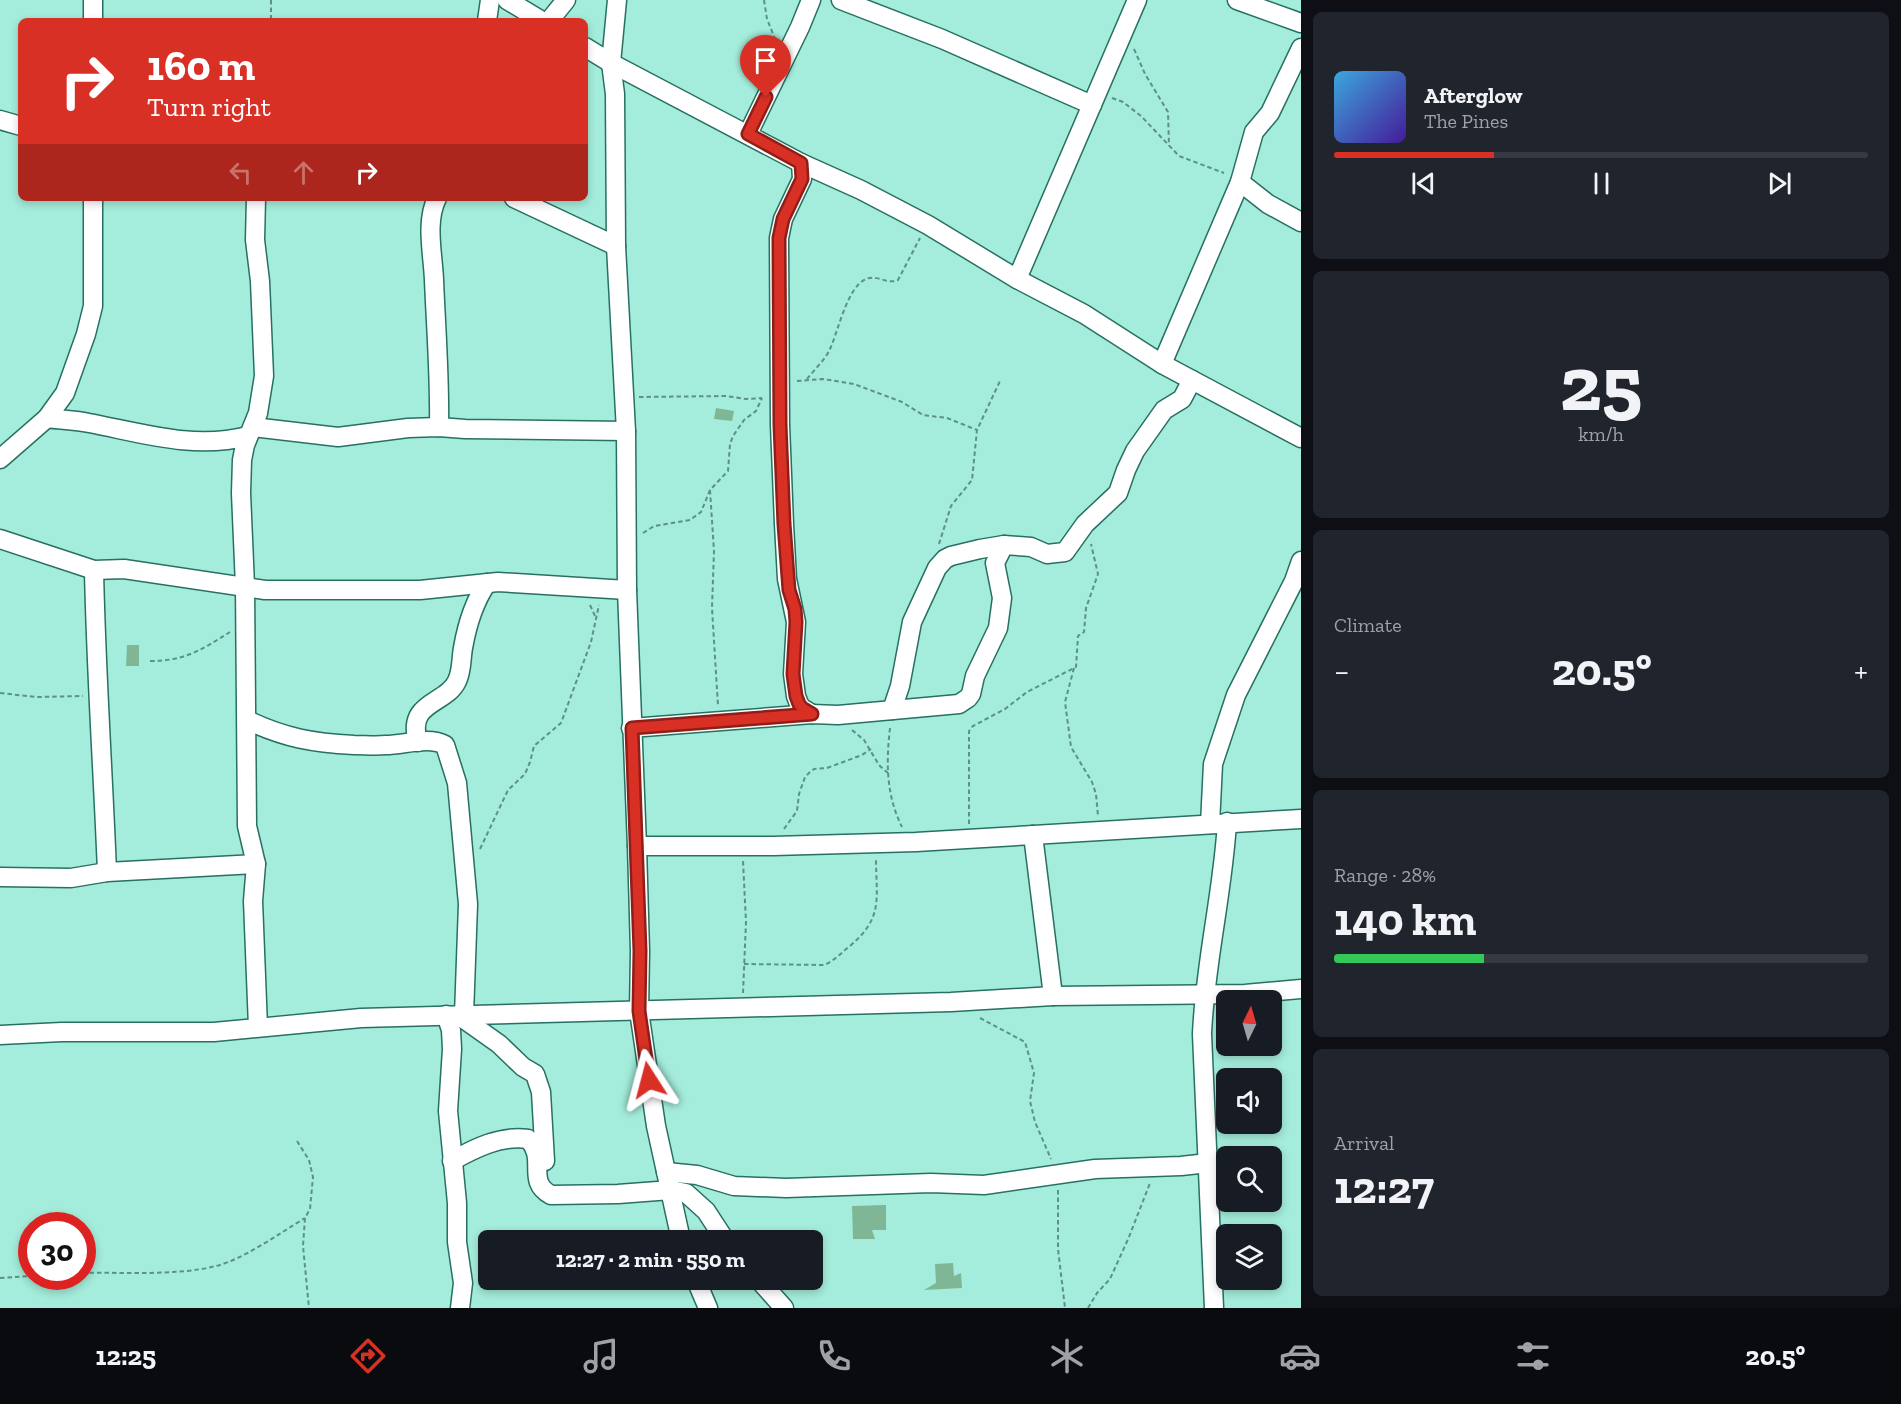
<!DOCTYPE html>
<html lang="en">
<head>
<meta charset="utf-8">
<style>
	body { margin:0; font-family:"Zilla Slab",serif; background:#20242c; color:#f1f3f6; height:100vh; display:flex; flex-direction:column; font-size:22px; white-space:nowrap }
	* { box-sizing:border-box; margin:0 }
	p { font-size:20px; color:#9ea1a6 }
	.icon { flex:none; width:33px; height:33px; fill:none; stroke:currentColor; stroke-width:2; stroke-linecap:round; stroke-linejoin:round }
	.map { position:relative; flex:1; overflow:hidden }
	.sheet { display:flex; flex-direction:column; gap:12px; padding:12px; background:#0d0f14; width:600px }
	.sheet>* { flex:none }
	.banner { position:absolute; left:18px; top:18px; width:570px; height:183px; border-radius:9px; box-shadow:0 3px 9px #0003; background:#d93025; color:#fff; overflow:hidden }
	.needle { width:39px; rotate:5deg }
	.fabs { position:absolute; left:1216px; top:990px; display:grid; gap:12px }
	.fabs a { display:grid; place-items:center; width:66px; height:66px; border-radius:9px; background:#171b24; box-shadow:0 3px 9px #0003; font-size:30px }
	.speed { position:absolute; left:18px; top:1212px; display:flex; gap:12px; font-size:30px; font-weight:700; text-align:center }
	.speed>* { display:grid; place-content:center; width:78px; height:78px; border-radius:50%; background:#171b24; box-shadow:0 3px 9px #0003; line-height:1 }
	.speed .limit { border:9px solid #d22; background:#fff; color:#111 }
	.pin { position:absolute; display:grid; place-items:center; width:51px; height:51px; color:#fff; margin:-62px -26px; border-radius:50% 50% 50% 0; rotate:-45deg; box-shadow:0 0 6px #0007 }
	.pin .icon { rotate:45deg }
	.me { position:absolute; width:66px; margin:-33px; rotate:351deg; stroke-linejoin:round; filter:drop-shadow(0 0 4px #0008) }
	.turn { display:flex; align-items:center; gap:21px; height:126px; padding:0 30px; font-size:27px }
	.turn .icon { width:78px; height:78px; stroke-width:2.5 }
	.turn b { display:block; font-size:42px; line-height:51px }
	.lanes { display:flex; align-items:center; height:57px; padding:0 30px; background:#0003; justify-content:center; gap:30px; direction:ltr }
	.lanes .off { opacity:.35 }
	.big { font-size:45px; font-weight:700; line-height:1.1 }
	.sheet .tile { flex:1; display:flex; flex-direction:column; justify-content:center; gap:9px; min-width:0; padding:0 21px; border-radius:9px; background:#20242c }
	.sheet .dial { align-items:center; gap:0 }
	.dial b { font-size:78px; line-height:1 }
	.song { display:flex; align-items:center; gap:18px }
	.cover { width:72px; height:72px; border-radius:9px; background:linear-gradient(135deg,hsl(200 70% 55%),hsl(260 70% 35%)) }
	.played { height:6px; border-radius:3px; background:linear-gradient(90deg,#d93025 30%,#363941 30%) }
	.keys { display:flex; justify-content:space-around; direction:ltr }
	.heat { display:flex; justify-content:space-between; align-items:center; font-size:33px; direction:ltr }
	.charge { height:9px; border-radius:4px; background:linear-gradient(90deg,#34c759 28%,#363941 0) }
	.trip { position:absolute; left:478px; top:1230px; width:345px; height:60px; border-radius:9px; background:#171b24; box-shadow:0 3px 9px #0003; font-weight:700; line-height:60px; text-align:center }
	.tabs { display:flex; height:96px; justify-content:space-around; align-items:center; background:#090b0e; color:#9ea1a6 }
	.tabs .icon { width:42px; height:42px }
	.tabs .current { color:#d93025 }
	.tabs b { font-size:27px; color:#f1f3f6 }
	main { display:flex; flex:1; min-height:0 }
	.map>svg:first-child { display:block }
</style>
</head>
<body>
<main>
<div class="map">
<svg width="1301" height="1308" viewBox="0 0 1301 1308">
	<rect width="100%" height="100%" fill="#a4ecdb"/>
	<!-- building -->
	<g fill="#7fb796">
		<path d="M716 408 734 411 732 421 714 419Z"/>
		<path d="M127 645H139V666H126Z"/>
		<path d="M886 1205V1230H872L875 1239H853L852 1206Z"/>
		<path d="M953 1263 954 1276 961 1273 962 1288 924 1290 936 1283 935 1264Z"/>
	</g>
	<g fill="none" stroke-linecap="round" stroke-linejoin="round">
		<!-- minor casing -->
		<g stroke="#277062" stroke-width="21">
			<g id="minor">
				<path d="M93 0V21"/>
				<path d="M507 0 542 21"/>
				<path d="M617 0 611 63 615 94 616 246 626 431 627 590 637 846 640 951 639 1011 656 1126 681 1240"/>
				<path d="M841 0 942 39 1092 105"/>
				<path d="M1237 0 1301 23"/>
				<path d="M487 21 490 0"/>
				<path d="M549 21 566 0"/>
				<path d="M585 47 611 63 801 163 861 190 928 225 1017 279 1084 314 1162 364 1301 438"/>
				<path d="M0 120 21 126"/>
				<path d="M748 134 800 27 811 0"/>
				<path d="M801 163 802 179 783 219 779 238 780 425 784 524 787 579 796 622 793 674 796 696 799 704 802 708 812 714"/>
				<path d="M1240 182 1268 204 1301 222"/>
				<path d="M256 198 255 240 260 281 264 376 258 413 245 445 242 460 241 493 245 586 247 826 256 864 253 901 258 1027"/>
				<path d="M437 198C425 222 433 254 434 280 436 329 440 378 439 427"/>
				<path d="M514 198 616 246"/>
				<path d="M1017 279 1137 0"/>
				<path d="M1162 364 1240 182 1254 132 1270 113 1301 48"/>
				<path d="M47 418C61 420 75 420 89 423 142 433 194 450 248 436"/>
				<path d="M253 427 338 437 408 428 439 427 465 429 626 431"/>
				<path d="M0 459 47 418 65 393 86 334 93 306V198"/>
				<path d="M0 539 94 570 124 569 265 590H420L498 582 627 590"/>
				<path d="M94 570C96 671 103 771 107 872"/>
				<path d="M892 710 900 686 912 622 937 568 945 559 951 556 980 549 1004 545 1031 547 1047 554 1065 552 1085 524 1118 493 1126 470 1135 451 1164 410 1182 399 1192 380"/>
				<path d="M247 720C285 738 313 743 354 745 365 745 376 746 386 745 404 745 429 736 445 745L457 783 468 904 464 1015"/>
				<path d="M631 728 812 714 838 715 959 704 968 698 971 694 975 676 998 628 1002 598 995 563 1004 545"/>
				<path d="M418 742C406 701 446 705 457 681 462 671 461 659 463 648 467 625 474 602 487 583"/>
				<path d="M1210 824 1213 764 1236 695 1294 581 1301 561"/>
				<path d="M1033 835 1053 996"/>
				<path d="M637 846H773L916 842 1301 819"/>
				<path d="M0 877 71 878 107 872 256 864"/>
				<path d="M446 1015 451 1030 452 1049 448 1111 457 1203V1242L463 1283 460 1308"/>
				<path d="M458 1015 499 1044 523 1067 535 1074 541 1092 545 1161"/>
				<path d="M0 1035 62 1032H214L361 1018 951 1002 1053 996 1245 994 1301 989"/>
				<path d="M452 1161C475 1148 501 1135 528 1139 548 1159 525 1181 551 1195L618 1194 671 1190 686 1193 706 1211 725 1240"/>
				<path d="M666 1172 697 1175 734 1186 786 1188 931 1183 984 1185 1095 1169 1181 1166 1208 1163"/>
				<path d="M696 1280 708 1308"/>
				<path d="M759 1280 784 1308"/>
				<path d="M1214 1308 1202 1034C1205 962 1223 893 1227 822"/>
			</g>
		</g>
		<!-- path -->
		<g stroke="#5c9286" stroke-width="2" stroke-dasharray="4.5 3" stroke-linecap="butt">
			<path d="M271 0V21"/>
			<path d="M764 0 767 19 775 39"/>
			<path d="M1134 49 1145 74 1168 112 1169 146"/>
			<path d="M1112 98 1123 102 1141 116 1179 156 1224 173"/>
			<path d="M807 379C814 370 825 360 830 349 838 332 847 287 866 279 877 274 887 285 898 280L920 238"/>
			<path d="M797 381 823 379 854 384 902 402 923 415 947 418 977 430"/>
			<path d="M639 397 726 396 746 399 762 398"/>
			<path d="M710 490 714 551 712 608 718 706"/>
			<path d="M643 533 654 526 690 520 701 512 710 490 728 471 730 444 733 436 744 420 756 411 762 398"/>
			<path d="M939 544 951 506 972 480 977 430 1000 381"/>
			<path d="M590 605 595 616"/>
			<path d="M150 661C185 661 201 650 230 632"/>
			<path d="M1074 668 1065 702 1071 747 1092 782 1096 794 1098 816"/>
			<path d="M0 693 36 697 83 696"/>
			<path d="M890 728C886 762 886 795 902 827"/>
			<path d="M852 730 864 740 879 765 888 773"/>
			<path d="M969 824V731L973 726 1005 709 1027 692 1076 667 1078 636 1084 632 1086 608 1098 574 1091 544"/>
			<path d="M784 829 797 811 799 794 805 777 810 772 814 769 827 768 862 755 871 749"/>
			<path d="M480 849 508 790 525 774 530 762 534 746 561 723 591 642 599 605"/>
			<path d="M744 964 824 965C834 961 841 953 850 946 884 917 876 899 876 858"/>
			<path d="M743 993 746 922 743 861"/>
			<path d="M980 1018 1025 1042 1034 1073 1030 1101 1035 1122 1051 1159"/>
			<path d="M297 1141 309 1160 313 1177 310 1209 305 1218 303 1246 309 1308"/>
			<path d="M1058 1190V1249L1065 1308"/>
			<path d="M82 1273C124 1272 176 1276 216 1266 244 1259 280 1233 305 1218"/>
			<path d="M0 1278 32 1276"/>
			<path d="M1088 1308 1097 1293 1110 1279 1129 1237 1150 1183"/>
		</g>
		<!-- minor -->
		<use href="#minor" stroke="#fff" stroke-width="18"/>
	</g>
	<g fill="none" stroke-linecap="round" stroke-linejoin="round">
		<!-- route casing -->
		<g stroke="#8d1f18" stroke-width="15">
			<path id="route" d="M649 1080 639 1011 640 951 632 728 812 714 802 708 799 704 796 696 793 674 796 622 795 609 789 590 784 524 780 425 779 238 783 219 802 179 801 163 748 134 766 97"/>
		</g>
		<!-- route -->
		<use href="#route" stroke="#d93025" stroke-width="10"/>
	</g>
</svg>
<div class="fabs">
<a><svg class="needle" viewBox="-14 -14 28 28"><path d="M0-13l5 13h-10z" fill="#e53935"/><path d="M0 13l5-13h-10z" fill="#9ea1a6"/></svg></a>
<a><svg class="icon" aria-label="sound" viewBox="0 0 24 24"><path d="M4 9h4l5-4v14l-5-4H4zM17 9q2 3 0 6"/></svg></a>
<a><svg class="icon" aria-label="search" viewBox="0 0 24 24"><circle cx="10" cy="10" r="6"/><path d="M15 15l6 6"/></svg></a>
<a><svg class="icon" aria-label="layers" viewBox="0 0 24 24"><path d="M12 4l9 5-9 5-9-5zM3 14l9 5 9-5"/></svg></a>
</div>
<div class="speed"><div class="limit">30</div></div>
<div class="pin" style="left:766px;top:97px;background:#d93025"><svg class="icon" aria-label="arrive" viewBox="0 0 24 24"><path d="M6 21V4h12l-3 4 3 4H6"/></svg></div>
<svg class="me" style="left:649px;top:1080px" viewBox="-20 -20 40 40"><path d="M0-17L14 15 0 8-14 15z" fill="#d93025" stroke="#fff" stroke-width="4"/></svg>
<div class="trip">12:27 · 2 min · 550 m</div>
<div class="banner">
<div class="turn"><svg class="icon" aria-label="right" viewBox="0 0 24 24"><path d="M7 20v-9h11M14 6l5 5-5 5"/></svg><div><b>160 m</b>Turn right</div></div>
<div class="lanes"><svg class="icon off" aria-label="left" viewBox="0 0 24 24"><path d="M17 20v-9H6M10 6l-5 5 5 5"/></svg><svg class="icon off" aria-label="ahead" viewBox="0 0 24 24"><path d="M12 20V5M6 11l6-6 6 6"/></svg><svg class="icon" aria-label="right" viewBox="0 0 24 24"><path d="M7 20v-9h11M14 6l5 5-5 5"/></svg></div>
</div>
</div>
<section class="sheet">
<div class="tile">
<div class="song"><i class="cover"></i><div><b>Afterglow</b><p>The Pines</p></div></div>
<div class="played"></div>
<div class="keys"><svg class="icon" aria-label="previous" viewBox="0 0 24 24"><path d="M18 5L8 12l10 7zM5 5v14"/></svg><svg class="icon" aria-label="pause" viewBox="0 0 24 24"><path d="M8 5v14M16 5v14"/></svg><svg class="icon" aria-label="next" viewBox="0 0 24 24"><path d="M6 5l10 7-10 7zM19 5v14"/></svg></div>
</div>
<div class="tile dial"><b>25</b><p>km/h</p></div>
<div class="tile"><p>Climate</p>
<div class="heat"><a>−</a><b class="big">20.5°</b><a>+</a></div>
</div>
<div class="tile"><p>Range · 28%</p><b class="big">140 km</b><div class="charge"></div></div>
<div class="tile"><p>Arrival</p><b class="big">12:27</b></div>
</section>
</main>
<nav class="tabs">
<b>12:25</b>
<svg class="icon current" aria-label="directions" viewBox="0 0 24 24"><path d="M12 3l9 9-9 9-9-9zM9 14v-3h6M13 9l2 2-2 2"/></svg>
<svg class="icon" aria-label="music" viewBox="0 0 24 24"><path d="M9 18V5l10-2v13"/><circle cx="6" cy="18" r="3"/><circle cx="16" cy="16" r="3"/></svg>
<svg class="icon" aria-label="phone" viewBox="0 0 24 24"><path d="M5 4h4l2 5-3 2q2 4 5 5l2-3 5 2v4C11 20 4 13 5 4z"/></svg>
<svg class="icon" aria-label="climate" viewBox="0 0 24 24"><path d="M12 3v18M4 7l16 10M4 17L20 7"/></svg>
<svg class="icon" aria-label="car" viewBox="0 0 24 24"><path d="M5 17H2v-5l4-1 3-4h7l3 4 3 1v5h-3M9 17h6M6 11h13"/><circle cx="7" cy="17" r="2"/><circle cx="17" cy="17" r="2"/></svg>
<svg class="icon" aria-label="filters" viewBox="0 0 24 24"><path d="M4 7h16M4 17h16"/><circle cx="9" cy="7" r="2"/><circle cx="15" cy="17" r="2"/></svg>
<b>20.5°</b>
</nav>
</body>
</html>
